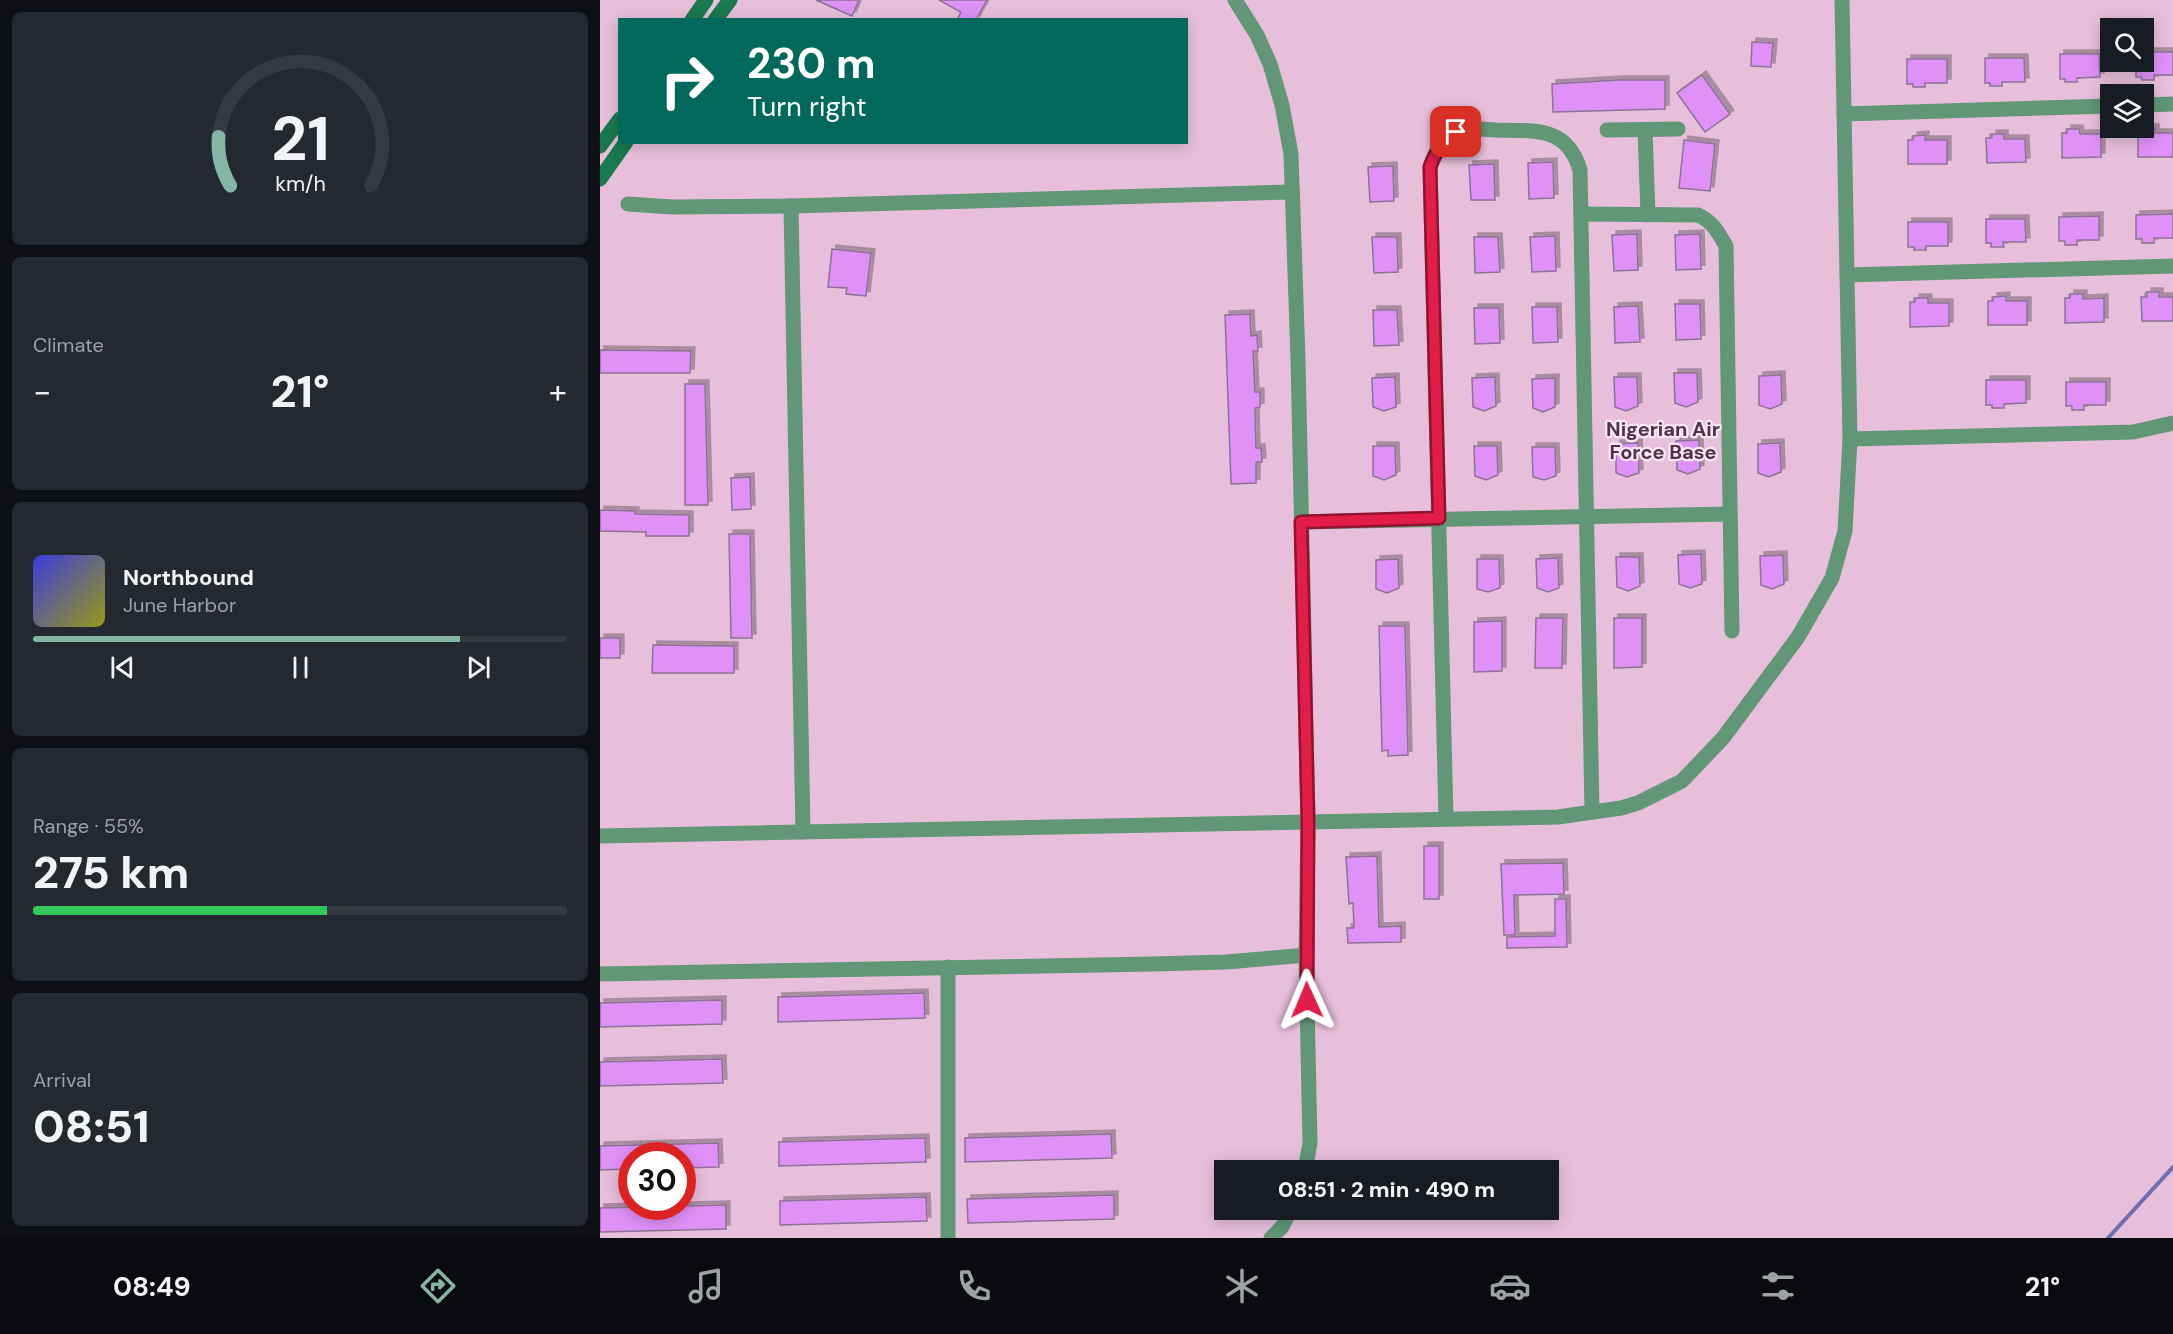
<!DOCTYPE html>
<html lang="en">
<head>
<meta charset="utf-8">
<style>
	body { margin:0; font-family:"DM Sans",sans-serif; background:#242831; color:#f1f3f6; height:100vh; display:flex; flex-direction:column; font-size:22px; white-space:nowrap }
	* { box-sizing:border-box; margin:0 }
	p { font-size:20px; color:#9ea1a6 }
	.icon { flex:none; width:33px; height:33px; fill:none; stroke:currentColor; stroke-width:2; stroke-linecap:round; stroke-linejoin:round }
	.map { position:relative; flex:1; overflow:hidden }
	.details { display:flex; flex-direction:column; gap:12px; padding:12px; background:#0d0f14; width:600px }
	.details>* { flex:none }
	.hud { position:absolute; left:18px; top:18px; width:570px; height:126px; border-radius:0px; box-shadow:0 3px 15px #0003; background:#00695c; color:#fff; overflow:hidden }
	.buttons { position:absolute; left:1500px; top:18px; display:grid; gap:12px }
	.buttons a { display:grid; place-items:center; width:54px; height:54px; border-radius:0px; background:#171b24; box-shadow:0 3px 15px #0003; font-size:30px }
	.speed { position:absolute; left:18px; top:1142px; display:flex; gap:12px; font-size:30px; font-weight:700; text-align:center }
	.speed>* { display:grid; place-content:center; width:78px; height:78px; border-radius:50%; background:#171b24; box-shadow:0 3px 15px #0003; line-height:1 }
	.speed .limit { border:9px solid #d22; background:#fff; color:#111 }
	.pin { position:absolute; display:grid; place-items:center; width:51px; height:51px; color:#fff; margin:-26px; border-radius:12px; box-shadow:0 3px 9px #0006 }
	.me { position:absolute; width:66px; margin:-33px; rotate:359deg; stroke-linejoin:round; filter:drop-shadow(0 0 4px #0008) }
	.turn { display:flex; align-items:center; gap:21px; height:126px; padding:0 30px; font-size:27px }
	.turn .icon { width:78px; height:78px; stroke-width:2.5 }
	.turn b { display:block; font-size:42px; line-height:51px }
	.big { font-size:45px; font-weight:800; line-height:1.1 }
	.details .tile { flex:1; display:flex; flex-direction:column; justify-content:center; gap:9px; min-width:0; padding:0 21px; border-radius:9px; background:#242831 }
	.details .dial { align-items:center; gap:0 }
	.dial svg { height:156px; overflow:visible; fill:none; stroke:#363941; stroke-width:7; stroke-linecap:round; text-anchor:middle }
	.dial text { fill:#f1f3f6; stroke:none }
	.song { display:flex; align-items:center; gap:18px }
	.cover { width:72px; height:72px; border-radius:9px; background:linear-gradient(135deg,hsl(240 70% 55%),hsl(60 70% 35%)) }
	.played { height:6px; border-radius:3px; background:linear-gradient(90deg,#85b5a5 80%,#363941 80%) }
	.keys { display:flex; justify-content:space-around; direction:ltr }
	.heat { display:flex; justify-content:space-between; align-items:center; font-size:33px; direction:ltr }
	.charge { height:9px; border-radius:4px; background:linear-gradient(90deg,#34c759 55%,#363941 0) }
	.trip { position:absolute; left:614px; top:1160px; width:345px; height:60px; border-radius:0px; background:#171b24; box-shadow:0 3px 15px #0003; font-weight:800; line-height:60px; text-align:center }
	.dock { display:flex; height:96px; justify-content:space-around; align-items:center; background:#090b0e; color:#9ea1a6 }
	.dock .icon { width:42px; height:42px }
	.dock .on { color:#85b5a5 }
	.dock b { font-size:27px; color:#f1f3f6 }
	main { display:flex; flex:1; min-height:0 }
	.map>svg:first-child { display:block }
</style>
</head>
<body>
<main>
<section class="details">
<div class="tile dial"><svg viewBox="0 0 100 80">
<path d="M14 69A42 42 0 1 1 86 69"/>
<path d="M14 69A42 42 0 0 1 8 44" stroke="#85b5a5"/>
<text x="50" y="56" font-size="32" font-weight="700">21</text>
<text x="50" y="72" font-size="11">km/h</text>
</svg></div>
<div class="tile"><p>Climate</p>
<div class="heat"><a>−</a><b class="big">21°</b><a>+</a></div>
</div>
<div class="tile">
<div class="song"><i class="cover"></i><div><b>Northbound</b><p>June Harbor</p></div></div>
<div class="played"></div>
<div class="keys"><svg class="icon" aria-label="previous" viewBox="0 0 24 24"><path d="M18 5L8 12l10 7zM5 5v14"/></svg><svg class="icon" aria-label="pause" viewBox="0 0 24 24"><path d="M8 5v14M16 5v14"/></svg><svg class="icon" aria-label="next" viewBox="0 0 24 24"><path d="M6 5l10 7-10 7zM19 5v14"/></svg></div>
</div>
<div class="tile"><p>Range · 55%</p><b class="big">275 km</b><div class="charge"></div></div>
<div class="tile"><p>Arrival</p><b class="big">08:51</b></div>
</section>
<div class="map">
<svg width="1573" height="1238" viewBox="0 0 1573 1238">
	<defs>
		<filter id="shadow"><feDropShadow dx="4" dy="-4" stdDeviation="0" flood-color="#0004"/></filter>
	</defs>
	<rect width="100%" height="100%" fill="#e8bfdb"/>
	<g fill="none" stroke-linecap="round" stroke-linejoin="round">
		<!-- stream -->
		<path stroke="#6b6eb0" stroke-width="4" d="M1508 1238 1573 1167"/>
	</g>
	<!-- building -->
	<g fill="#e091f8" stroke="#8c7294" stroke-width="1.5" filter="url(#shadow)">
		<path d="M216 0H259L252 16Z"/>
		<path d="M339 0H387L376 20H357L361 12Z"/>
		<path d="M1152 42 1173 43 1171 67 1151 66Z"/>
		<path d="M1544 52H1573V75H1554V80H1542L1541 77H1536V62H1544Z"/>
		<path d="M1460 54H1499L1500 77 1477 78V82H1465V79H1460Z"/>
		<path d="M1385 58H1424L1425 82H1402V86H1390V83H1385Z"/>
		<path d="M1307 59H1347V83H1325V87H1313V84H1307Z"/>
		<path d="M1102 75 1130 114 1105 132 1077 93Z"/>
		<path d="M1018 80H1065V109L953 112 952 84Z"/>
		<path d="M1543 128H1555V133H1573V157H1538V133H1543Z"/>
		<path d="M1467 129H1479L1480 134H1501V157L1462 158V133H1467Z"/>
		<path d="M1392 134H1404V139H1425L1426 162 1387 163 1386 138H1392Z"/>
		<path d="M1325 135V140H1347V164H1308V140H1313V136Z"/>
		<path d="M1084 140 1115 144 1110 191 1079 188Z"/>
		<path d="M953 162 954 198 929 199 928 163Z"/>
		<path d="M894 164 895 200H871L869 165Z"/>
		<path d="M793 166 794 201 770 202 768 167Z"/>
		<path d="M1573 214V238H1554V243H1542V239H1536V215Z"/>
		<path d="M1499 216V240H1477V245H1465V241H1459V217Z"/>
		<path d="M1386 219H1425L1426 242H1403L1404 247H1391V243H1386Z"/>
		<path d="M1308 222H1348V246H1326V250H1314V247H1308Z"/>
		<path d="M1037 234 1038 270 1014 271 1012 235Z"/>
		<path d="M1100 234 1101 269 1076 270 1075 235Z"/>
		<path d="M955 236 956 271 932 272 930 237Z"/>
		<path d="M772 237H797L798 272 774 273Z"/>
		<path d="M874 237H898L900 272 875 273Z"/>
		<path d="M232 249 271 253 266 296 246 294 247 288 228 287Z"/>
		<path d="M1547 292H1559V297H1573V321H1542L1541 297H1547Z"/>
		<path d="M1470 294H1483V299L1504 298V322L1465 323V298H1470Z"/>
		<path d="M1406 296V301H1427V325H1388V301H1393V297Z"/>
		<path d="M1315 298H1328V303H1349V326L1310 327V302H1315Z"/>
		<path d="M1075 304H1100L1101 339 1076 340Z"/>
		<path d="M1038 306 1040 342 1015 343 1014 307Z"/>
		<path d="M932 307H957L958 342 933 343Z"/>
		<path d="M874 308H899L900 343 875 344Z"/>
		<path d="M773 310H797L799 345 774 346Z"/>
		<path d="M650 314 651 336 657 335 658 351H653L655 392H660V407L655 408 656 448H661L662 462H656V483L631 484 625 315Z"/>
		<path d="M0 350 91 351 90 373H0Z"/>
		<path d="M1074 373H1097L1098 402 1086 407 1075 403Z"/>
		<path d="M1181 375 1182 404 1170 409 1159 405V376Z"/>
		<path d="M795 377 796 407 784 411 773 407 772 378Z"/>
		<path d="M895 377 896 406 884 411 873 407 872 378Z"/>
		<path d="M1014 377H1037L1038 406 1026 411 1015 407Z"/>
		<path d="M955 378V407L943 412 933 408 932 379Z"/>
		<path d="M1386 380H1426V403L1404 404V408H1392V405H1386Z"/>
		<path d="M1466 382H1506V405H1484V410H1472V406H1466Z"/>
		<path d="M85 384H105L108 505H85Z"/>
		<path d="M1099 440 1100 469 1088 474 1077 470 1076 441Z"/>
		<path d="M1038 443 1039 473 1027 477 1016 473V444Z"/>
		<path d="M1180 443 1181 472 1169 477 1158 473V444Z"/>
		<path d="M773 446H795L796 475 784 480 773 476Z"/>
		<path d="M874 446H897L898 475 886 480 875 476Z"/>
		<path d="M932 447H955L956 476 944 480 933 477Z"/>
		<path d="M150 477 151 509 132 510 131 478Z"/>
		<path d="M0 510 35 511V514L89 515V536H46V532L0 531Z"/>
		<path d="M129 534H150L152 638H131Z"/>
		<path d="M1101 554 1102 584 1090 588 1079 584 1078 555Z"/>
		<path d="M1183 555 1184 584 1172 589 1161 585 1160 556Z"/>
		<path d="M1016 557H1039L1040 586 1028 591 1017 587Z"/>
		<path d="M958 558 959 588 948 592 937 588 936 559Z"/>
		<path d="M798 559 799 588 787 593 776 589V560Z"/>
		<path d="M877 559H899L900 588 888 592 877 589Z"/>
		<path d="M936 618H963L962 668H935Z"/>
		<path d="M1014 618H1042V667L1014 668Z"/>
		<path d="M902 621V671L874 672V622Z"/>
		<path d="M779 626H805L808 755 788 756V750L782 751Z"/>
		<rect x="0" y="638" width="20" height="20"/>
		<path d="M53 645 134 646V673H52Z"/>
		<rect x="824" y="846" width="15" height="53"/>
		<path d="M777 856 779 927 801 926V942L748 943 747 928H754L753 903 749 904 746 857Z"/>
		<path d="M963 863 964 894 914 895 915 935H904L901 864Z"/>
		<path d="M955 899H966L967 947 907 948V937L955 936Z"/>
		<path d="M324 993 325 1018 178 1022V997Z"/>
		<path d="M122 1000V1024L0 1027V1003Z"/>
		<path d="M122 1059 123 1083 0 1086V1062Z"/>
		<path d="M511 1134 512 1158 365 1162V1138Z"/>
		<path d="M325 1138 326 1162 179 1166V1142Z"/>
		<path d="M118 1143 119 1167 82 1168V1155H32V1169L0 1170V1146Z"/>
		<path d="M514 1195V1219L368 1223 367 1199Z"/>
		<path d="M326 1197 327 1221 180 1225V1201Z"/>
		<path d="M126 1205V1229L0 1232V1208Z"/>
	</g>
	<g fill="none" stroke-linecap="round" stroke-linejoin="round">
		<!-- minor -->
		<g stroke="#619677" stroke-width="15">
			<path d="M635 0 657 35 670 64 682 105 691 154 698 359 708 821 706 955 710 1143 705 1170"/>
			<path d="M1544 105 1573 104"/>
			<path d="M1244 114 1510 106"/>
			<path d="M1007 130 1078 129"/>
			<path d="M1045 130 1048 215"/>
			<path d="M28 204 72 207 191 206 692 192"/>
			<path d="M191 206 203 832"/>
			<path d="M981 214 1098 215C1113 222 1118 232 1126 246L1132 631"/>
			<path d="M1247 275 1573 266"/>
			<path d="M1250 439 1533 432 1573 423"/>
			<path d="M701 522 1130 514"/>
			<path d="M846 818 830 167C835 152 841 141 854 134 867 127 883 129 896 130 935 131 967 126 980 170L992 812"/>
			<path d="M0 836 958 817 1021 808 1038 803 1082 781 1123 738 1198 637 1232 578 1245 531 1250 439 1242 0"/>
			<path d="M348 967V1238"/>
			<path d="M0 974 552 964 627 962 706 955"/>
			<path d="M671 1238 682 1227 691 1209"/>
		</g>
		<!-- secondary -->
		<g stroke="#18794e" stroke-width="15">
			<path d="M92 20 106 0"/>
			<path d="M115 20 130 0"/>
			<path d="M0 146 20 119"/>
			<path d="M0 179 26 142"/>
		</g>
	</g>
	<g fill="none" stroke-linecap="round" stroke-linejoin="round">
		<!-- route casing -->
		<g stroke="#92132f" stroke-width="15">
			<path id="route" d="M707 1000 708 821 701 522 839 518 830 167C836 151 842 142 856 132"/>
		</g>
		<!-- route -->
		<use href="#route" stroke="#e11d48" stroke-width="10"/>
	</g>
	<g text-anchor="middle" stroke-width="4.5" stroke-linejoin="round" paint-order="stroke">
		<!-- neighbourhood labels -->
		<g font-size="20" font-weight="bold" fill="#513148" stroke="#fce7f5">
			<text x="1063" y="436">Nigerian Air<tspan x="1063" dy="23">Force Base</tspan></text>
		</g>
	</g>
</svg>
<div class="buttons">
<a><svg class="icon" aria-label="search" viewBox="0 0 24 24"><circle cx="10" cy="10" r="6"/><path d="M15 15l6 6"/></svg></a>
<a><svg class="icon" aria-label="layers" viewBox="0 0 24 24"><path d="M12 4l9 5-9 5-9-5zM3 14l9 5 9-5"/></svg></a>
</div>
<div class="speed"><div class="limit">30</div></div>
<div class="pin" style="left:856px;top:132px;background:#d93025"><svg class="icon" aria-label="arrive" viewBox="0 0 24 24"><path d="M6 21V4h12l-3 4 3 4H6"/></svg></div>
<svg class="me" style="left:707px;top:1000px" viewBox="-20 -20 40 40"><path d="M0-17L14 15 0 8-14 15z" fill="#e11d48" stroke="#fff" stroke-width="4"/></svg>
<div class="trip">08:51 · 2 min · 490 m</div>
<div class="hud">
<div class="turn"><svg class="icon" aria-label="right" viewBox="0 0 24 24"><path d="M7 20v-9h11M14 6l5 5-5 5"/></svg><div><b>230 m</b>Turn right</div></div>
</div>
</div>
</main>
<nav class="dock">
<b>08:49</b>
<svg class="icon on" aria-label="directions" viewBox="0 0 24 24"><path d="M12 3l9 9-9 9-9-9zM9 14v-3h6M13 9l2 2-2 2"/></svg>
<svg class="icon" aria-label="music" viewBox="0 0 24 24"><path d="M9 18V5l10-2v13"/><circle cx="6" cy="18" r="3"/><circle cx="16" cy="16" r="3"/></svg>
<svg class="icon" aria-label="phone" viewBox="0 0 24 24"><path d="M5 4h4l2 5-3 2q2 4 5 5l2-3 5 2v4C11 20 4 13 5 4z"/></svg>
<svg class="icon" aria-label="climate" viewBox="0 0 24 24"><path d="M12 3v18M4 7l16 10M4 17L20 7"/></svg>
<svg class="icon" aria-label="car" viewBox="0 0 24 24"><path d="M5 17H2v-5l4-1 3-4h7l3 4 3 1v5h-3M9 17h6M6 11h13"/><circle cx="7" cy="17" r="2"/><circle cx="17" cy="17" r="2"/></svg>
<svg class="icon" aria-label="filters" viewBox="0 0 24 24"><path d="M4 7h16M4 17h16"/><circle cx="9" cy="7" r="2"/><circle cx="15" cy="17" r="2"/></svg>
<b>21°</b>
</nav>
</body>
</html>
